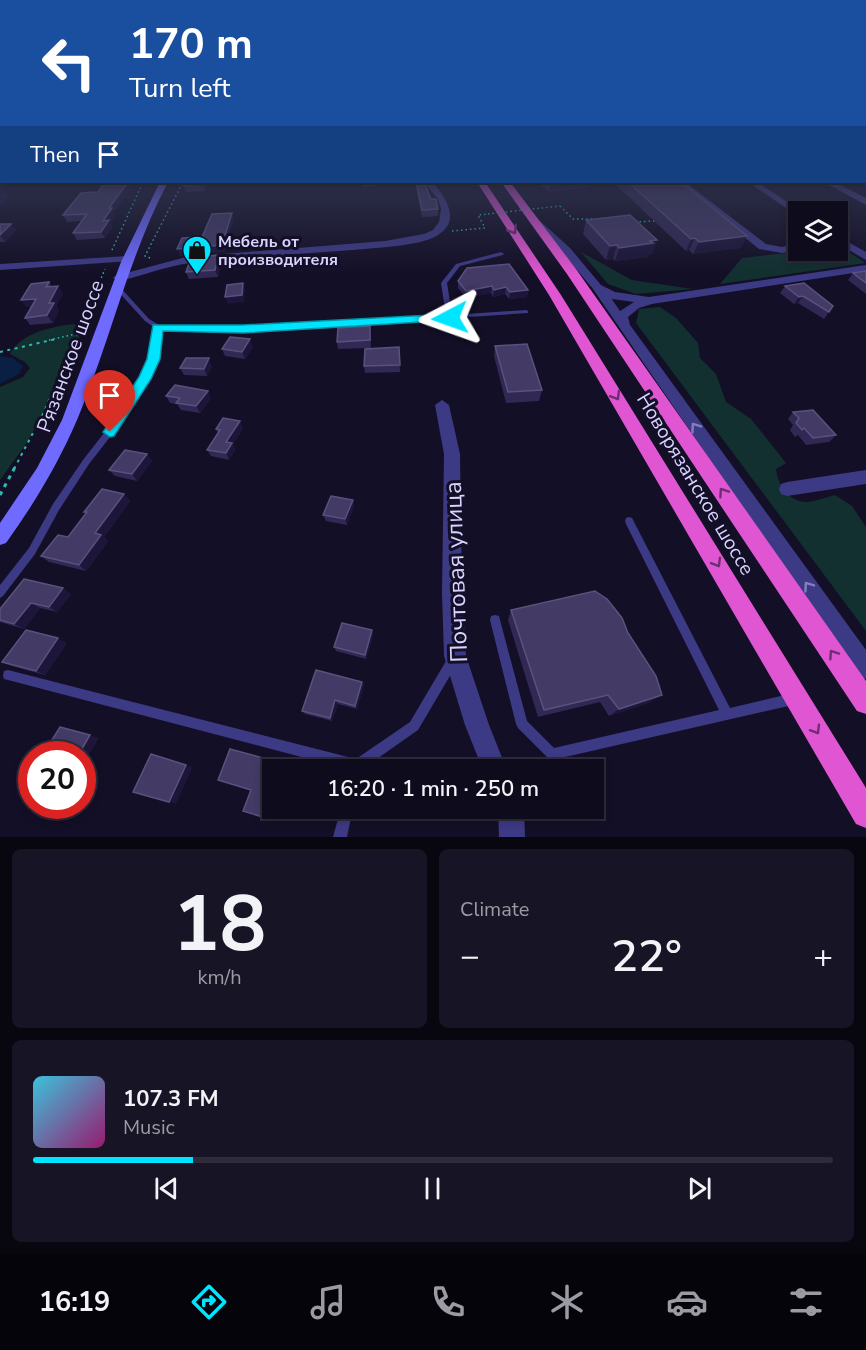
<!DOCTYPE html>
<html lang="en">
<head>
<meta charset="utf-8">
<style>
	body { margin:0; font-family:"Nunito Sans",sans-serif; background:#171425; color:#f1f3f6; height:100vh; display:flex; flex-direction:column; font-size:22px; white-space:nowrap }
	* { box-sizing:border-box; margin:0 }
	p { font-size:20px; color:#9b9ba3 }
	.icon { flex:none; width:33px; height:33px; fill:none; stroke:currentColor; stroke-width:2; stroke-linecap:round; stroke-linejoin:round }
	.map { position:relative; height:837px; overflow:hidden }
	.sheet { display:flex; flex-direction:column; gap:12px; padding:12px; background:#08060f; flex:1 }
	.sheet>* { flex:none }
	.guide { position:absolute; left:0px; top:0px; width:867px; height:183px; box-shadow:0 3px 9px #0003,0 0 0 2px #2e2b3b; background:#1a4fa0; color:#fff; overflow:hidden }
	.controls { position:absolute; left:788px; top:201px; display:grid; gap:12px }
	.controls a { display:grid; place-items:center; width:60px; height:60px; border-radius:0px; background:#0e0b1c; box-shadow:0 3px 9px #0003,0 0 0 2px #2e2b3b; font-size:30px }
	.speed { position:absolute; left:18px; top:741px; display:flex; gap:12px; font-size:30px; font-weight:700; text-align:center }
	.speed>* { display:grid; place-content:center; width:78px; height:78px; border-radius:50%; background:#0e0b1c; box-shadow:0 3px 9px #0003,0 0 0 2px #2e2b3b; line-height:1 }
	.speed .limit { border:9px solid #d22; background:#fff; color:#111 }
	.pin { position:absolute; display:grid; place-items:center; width:51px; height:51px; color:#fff; margin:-62px -26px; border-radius:50% 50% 50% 0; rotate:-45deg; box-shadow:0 0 6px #0007 }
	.pin .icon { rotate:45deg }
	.me { position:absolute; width:66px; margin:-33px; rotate:266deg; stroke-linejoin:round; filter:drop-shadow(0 0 4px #0008) }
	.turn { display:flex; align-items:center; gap:21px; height:126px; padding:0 30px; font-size:27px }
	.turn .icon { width:78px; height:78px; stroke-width:2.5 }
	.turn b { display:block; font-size:42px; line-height:51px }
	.then { display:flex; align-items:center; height:57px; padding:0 30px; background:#0003; gap:12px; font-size:22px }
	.big { font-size:45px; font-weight:600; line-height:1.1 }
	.sheet .card { flex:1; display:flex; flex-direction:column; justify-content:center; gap:9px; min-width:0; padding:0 21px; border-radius:9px; background:#171425 }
	.sheet .dial { align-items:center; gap:0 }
	.dial b { font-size:78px; line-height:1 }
	.song { display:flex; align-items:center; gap:18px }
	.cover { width:72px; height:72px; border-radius:9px; background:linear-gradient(135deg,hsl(190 70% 55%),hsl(320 70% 35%)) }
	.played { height:6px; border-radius:3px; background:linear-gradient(90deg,#00e5ff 20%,#2e2b3b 20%) }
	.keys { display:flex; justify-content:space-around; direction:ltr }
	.heat { display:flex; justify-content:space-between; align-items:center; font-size:33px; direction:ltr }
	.sheet .tiles { flex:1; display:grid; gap:12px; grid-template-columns:1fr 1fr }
	.card:last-child { grid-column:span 2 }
	.trip { position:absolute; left:262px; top:759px; width:342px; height:60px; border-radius:0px; background:#0e0b1c; box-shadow:0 3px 9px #0003,0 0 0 2px #2e2b3b; font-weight:600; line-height:60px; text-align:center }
	.dock { display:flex; height:96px; justify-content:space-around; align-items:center; background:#06040b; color:#9b9ba3 }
	.dock .icon { width:42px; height:42px }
	.dock .on { color:#00e5ff }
	.dock b { font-size:27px; color:#f1f3f6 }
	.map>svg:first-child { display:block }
</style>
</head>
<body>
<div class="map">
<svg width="866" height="837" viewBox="0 0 866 837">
	<rect width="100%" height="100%" fill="#130f26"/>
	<!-- green -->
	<g fill="#12302f">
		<path d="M837 246H840L865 263 720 284 742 258 803 251 837 250Z"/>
		<path d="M581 252 632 280 693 289 636 294 608 284Z"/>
		<path d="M660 307 676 318 698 343 700 358 716 374 726 402 751 419 786 463 776 469C778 485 788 501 806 502 815 502 826 497 835 495L852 506 866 527V631L636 323 639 309Z"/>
		<path d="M85 323 58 388 26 444 0 480V387L23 377 30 368 25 362 10 354C22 330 61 325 85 323Z"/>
	</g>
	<!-- water -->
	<path fill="#0a1f44" d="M0 356 13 358 23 366 19 374 0 384Z"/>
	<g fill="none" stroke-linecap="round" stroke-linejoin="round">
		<!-- path-far2 -->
		<g stroke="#2fb8b0" stroke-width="1.5" stroke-dasharray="1.5 3" stroke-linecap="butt">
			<path d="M560 206 573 219H600"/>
			<path d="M635 222 656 221"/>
			<path d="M452 231 485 228 478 215 488 214"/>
			<path d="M112 250 143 182"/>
			<path d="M150 258 145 256 183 182"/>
			<path d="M49 340 76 334"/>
			<path d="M75 340 105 269"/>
		</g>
		<!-- path-far1 -->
		<g stroke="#2fb8b0" stroke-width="2" stroke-dasharray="3 4.5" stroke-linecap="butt">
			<path d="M0 352 56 339"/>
			<path d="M14 469 44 412 75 339"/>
		</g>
		<!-- path -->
		<path stroke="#2fb8b0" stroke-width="3" stroke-dasharray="4 5" stroke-linecap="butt" d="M0 495 15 467"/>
		<!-- service -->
		<g fill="#3d3a85" fill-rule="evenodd">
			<path d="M501 252 504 254 503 255 460 266 447 283 452 315 526 310 528 311V313L453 318 450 320 447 319 243 331 161 329 156 359 147 379 124 419 89 464 59 510 35 554 3 596 0 598V585L29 548 53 504 83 460 118 415 141 379 150 359 155 328 145 321 115 288V286H119L149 319 159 325 243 327 446 315 441 283 456 264Z"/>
			<path d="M629 517 632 518 730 708 793 693 797 695 799 699 797 703 793 705 552 760 548 758 518 728 516 724 490 620 491 616 495 615 499 616 500 620 527 721 554 748 719 710 626 524 625 521 626 518Z"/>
			<path d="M453 655 457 656 458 660 457 664 418 730 361 770H351L8 680 4 679 3 675 4 671 8 670 356 759 410 722 449 656Z"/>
			<path d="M341 808H353L347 837H333Z"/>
		</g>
		<!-- minor -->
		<g fill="#3d3a85" fill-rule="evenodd">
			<path d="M424 182H432C445 196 462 220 438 235 422 246 374 248 353 250 299 254 244 257 190 263 166 266 142 276 119 281L113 278 115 276 186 257 385 241 424 234 433 230 439 222 441 209 438 199Z"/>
			<path d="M676 182H685L766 244 782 247 798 244V250L782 253 759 249Z"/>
			<path d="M748 182H757L802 212H798V215L795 214Z"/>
			<path d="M824 182H834L866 198V205Z"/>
			<path d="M533 220H539L570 248 601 285 615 292 649 297 866 265V271L652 304 639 308 628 317 630 325 866 650V679L858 676 593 289 562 252 533 224ZM611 298 612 299 634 302 620 311Z"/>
			<path d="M837 236 866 252V260L837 243Z"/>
			<path d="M127 256 131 257V261L0 270V264Z"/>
			<path d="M442 400 449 405 460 454 462 593 466 656 489 725 507 770H483L465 725 444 656 442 593 444 454 435 405Z"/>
			<path d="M866 470V484L787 496 781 494 779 489 781 484 787 482Z"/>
			<path d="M498 808H524L525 837H499Z"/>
		</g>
		<!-- secondary -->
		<path fill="#6f6bff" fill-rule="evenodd" d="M160 182H168C128 258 110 342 77 420 58 464 34 504 6 543L0 545V523L37 468 62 420 121 262Z"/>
		<!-- trunk -->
		<g fill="#e055d1" fill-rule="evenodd">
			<path d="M477 182H485L561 295 866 788V828L856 824 549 295Z"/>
			<path d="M501 182H510L576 269 866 681V714L857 711 567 274Z"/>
		</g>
		<!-- path-bridge -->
		<path stroke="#2fb8b0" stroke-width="1.5" stroke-dasharray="1.5 3" stroke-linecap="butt" d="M488 214 560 206"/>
	</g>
	<!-- wall -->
	<g fill="#312854">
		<path d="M105 182H135L114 212 115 214 110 223 112 227 105 238 77 240 73 233 82 221 67 222 63 215 98 192Z"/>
		<path d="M209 182 205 191 186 192 183 185Z"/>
		<path d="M362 182H374L375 186 363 187Z"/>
		<path d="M415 182H424L431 199 438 209V216L422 217Z"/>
		<path d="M538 182H590L589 187 549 192Z"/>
		<path d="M613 182H681L747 236 740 248 693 254 689 250 686 251Z"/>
		<path d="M586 220 652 254H649L648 257 615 261 613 259 606 260 583 234Z"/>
		<path d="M0 224H11L16 230 5 242H0Z"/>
		<path d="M219 255 221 262 218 277 189 279 186 272Z"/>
		<path d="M866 271V294L848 280 853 273Z"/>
		<path d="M458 281 528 290 527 297 509 299 505 294 493 297 491 293 466 298 458 288Z"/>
		<path d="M49 282 52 287 63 293 56 306 59 310 53 323 30 325 25 318 31 307H27L21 300Z"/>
		<path d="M785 286 833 306 824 319 798 303 794 304 780 293Z"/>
		<path d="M370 326 371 348 338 349 337 342Z"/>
		<path d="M495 346 542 390 539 401 506 403 494 356Z"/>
		<path d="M253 347 245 359 225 356 222 349Z"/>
		<path d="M399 347 400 372 365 373 364 366Z"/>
		<path d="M212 366 207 376 184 375 180 368Z"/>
		<path d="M166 396 211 398 200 413 181 410 177 404 170 403Z"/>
		<path d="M793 412 836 435 829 442 806 445 798 435 795 437 790 430 793 425 788 419Z"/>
		<path d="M243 428 233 444 235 450 229 460 211 456 207 450 218 433 216 429Z"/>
		<path d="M147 454 152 461 137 481 115 476 109 470Z"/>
		<path d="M124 494 130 501 104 537 108 541 86 571 49 562 41 556 68 537 86 513 84 512Z"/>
		<path d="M353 500 354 506 347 525 326 521 323 515Z"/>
		<path d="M71 594 57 612 40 608 24 629 0 622V609Z"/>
		<path d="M511 610 651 702 609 716 600 702 538 717 508 620Z"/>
		<path d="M372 630 373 635 366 659 336 651 334 647Z"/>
		<path d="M67 643 45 675 12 666 2 662Z"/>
		<path d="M362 682 364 685 357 709 338 704 332 721 305 714 302 711Z"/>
	</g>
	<!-- shaded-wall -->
	<g fill="#1d163a">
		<path d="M128 182H135L114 212 115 214 110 223 112 227 105 238 101 232 103 221 109 208Z"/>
		<path d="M204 182H209L205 191 203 184Z"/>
		<path d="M561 182H590L589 187 549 192 550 183Z"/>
		<path d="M5 191 9 197 0 206V195Z"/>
		<path d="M232 213 234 219 224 252 180 256 177 249 222 245Z"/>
		<path d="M11 224 16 230 5 242 0 235Z"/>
		<path d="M747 236 740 248 693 254 699 242Z"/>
		<path d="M695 238 689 250 686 251 691 239Z"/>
		<path d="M657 240 652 254H649L648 257 615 261 619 248Z"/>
		<path d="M617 245 613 259 606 260 610 246Z"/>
		<path d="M219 255 221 262 218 277 215 270Z"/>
		<path d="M243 283 245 290 244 302 228 304 225 297Z"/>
		<path d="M58 286 63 293 56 306 59 310 53 323 47 315 49 303Z"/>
		<path d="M492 286 491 293 466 298V291Z"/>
		<path d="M506 287 505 294 493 297 494 290Z"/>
		<path d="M528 290 527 297 509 299 510 292Z"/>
		<path d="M803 296 798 303 794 304 799 297Z"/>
		<path d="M36 299 41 306 27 307 21 300Z"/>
		<path d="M250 339 253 347 245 359 242 352Z"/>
		<path d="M209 358 212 366 207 376 204 369Z"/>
		<path d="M208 391 211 398 200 413 196 406Z"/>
		<path d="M240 421 243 428 233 444 235 450 229 460 226 453V442Z"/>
		<path d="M147 454 152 461 137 481 132 474Z"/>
		<path d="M124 494 130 501 104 537 108 541 86 571 79 565 95 533Z"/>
		<path d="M353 500 354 506 347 525 345 519Z"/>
		<path d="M63 588 71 594 57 612 49 607Z"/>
		<path d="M31 603 40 608 24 629 14 624Z"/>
		<path d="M372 630 373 635 366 659 365 655Z"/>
		<path d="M58 638 67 643 45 675 36 671Z"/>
		<path d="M362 682 364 685 357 709 355 706Z"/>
		<path d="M662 695 651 702 609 716 619 709Z"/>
		<path d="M335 700 338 704 332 721 330 718Z"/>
		<path d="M90 735 99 738 82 766V754H79Z"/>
		<path d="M285 764 289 766 287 770H283Z"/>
		<path d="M186 765 193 767 176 804 169 802Z"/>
		<path d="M273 798V808H274L271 819 266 818Z"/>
	</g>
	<!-- building -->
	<g fill="#433a66" stroke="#5a527e" stroke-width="1.5">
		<path d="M105 182H128L109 208H112L103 221 109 220 101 232 73 233 87 214 63 215 81 193 98 192Z"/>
		<path d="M185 182H204L203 184 183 185Z"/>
		<path d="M416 182H424L431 199H436L438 209 422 210Z"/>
		<path d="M628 182H681L747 236 699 242 695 238 691 239Z"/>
		<path d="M232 213 222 245 177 249 182 238 202 237 212 214Z"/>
		<path d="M630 215 657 240 650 241 653 243 619 248 617 245 610 246 586 220Z"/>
		<path d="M0 224H11L0 235Z"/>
		<path d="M219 255 215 270 186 272 191 258Z"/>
		<path d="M509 264 528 290 510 292 506 287 494 290 492 286 466 291 458 281 467 268Z"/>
		<path d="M866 271V283L853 273Z"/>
		<path d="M49 282 46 287 58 286 49 303H54L47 315 25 318 36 299 21 300 31 284Z"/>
		<path d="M243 283 242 295 225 297 227 285Z"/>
		<path d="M804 283 833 306 829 312 803 296 799 297 785 286Z"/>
		<path d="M370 326V340L337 342 338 328Z"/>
		<path d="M230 337 250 339 242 352 222 349Z"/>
		<path d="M527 344 542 390 508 392 495 346Z"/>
		<path d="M399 347 400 365 364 366 365 349Z"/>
		<path d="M186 358H209L204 369 180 368Z"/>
		<path d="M175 385 208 391 196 406 176 403 180 398 166 396Z"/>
		<path d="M813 410 836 435 813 438 804 428 802 430 796 423 799 418 793 412Z"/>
		<path d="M223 418 240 421 226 442 232 443 226 453 207 450 220 430 216 429Z"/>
		<path d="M125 450 147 454 132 474 109 470Z"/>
		<path d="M102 489 124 494 95 533 101 535 79 565 41 556 58 535 68 537 87 512H84Z"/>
		<path d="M331 496 353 500 345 519 323 515Z"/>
		<path d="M24 579 63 588 49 607 31 603 14 624 0 620V609Z"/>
		<path d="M595 591 607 599 622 618 628 633 656 676 662 695 619 709 608 695 544 710 511 610Z"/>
		<path d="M342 623 372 630 365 655 334 647Z"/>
		<path d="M26 630 58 638 36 671 2 662Z"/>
		<path d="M316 670 362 682 355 706 335 700 330 718 302 711Z"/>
		<path d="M60 727 90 735 79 754H43Z"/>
		<path d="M230 749 285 764 283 770H273V798L266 818 243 811 251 790 218 780Z"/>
		<path d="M151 754 186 765 169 802 133 792Z"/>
	</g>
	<!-- one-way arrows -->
	<defs><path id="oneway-chevron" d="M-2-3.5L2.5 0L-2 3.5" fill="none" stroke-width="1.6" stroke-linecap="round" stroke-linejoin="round" transform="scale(1.5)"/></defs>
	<g stroke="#6f2e73">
		<use href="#oneway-chevron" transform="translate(513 230) rotate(57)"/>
		<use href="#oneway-chevron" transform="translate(616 396) rotate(59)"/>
		<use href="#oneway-chevron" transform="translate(723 492) rotate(-124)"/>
		<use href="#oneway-chevron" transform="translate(717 563) rotate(59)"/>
		<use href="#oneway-chevron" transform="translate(833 654) rotate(-124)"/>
		<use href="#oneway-chevron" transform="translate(816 730) rotate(59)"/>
	</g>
	<g stroke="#837fbc">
		<use href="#oneway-chevron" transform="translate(695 427) rotate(-125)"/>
		<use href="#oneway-chevron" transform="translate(808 586) rotate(-125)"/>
	</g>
	<!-- sky -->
	<linearGradient id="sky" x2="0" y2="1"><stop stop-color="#0a0815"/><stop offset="0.57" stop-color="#333752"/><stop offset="1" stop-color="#333752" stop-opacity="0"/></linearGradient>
	<rect width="866" height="275" fill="url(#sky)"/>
	<!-- route -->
	<path fill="#00e5ff" stroke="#0095a6" stroke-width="1.5" d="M450 314 456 318 454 320 243 333 163 331 160 359 151 379 114 436 110 437 103 432 139 377 147 359 153 325H243Z"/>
	<!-- icons -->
	<defs>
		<g id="shop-pin" transform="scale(1.5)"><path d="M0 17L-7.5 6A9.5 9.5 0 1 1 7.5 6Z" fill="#00e5ff" stroke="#130f26"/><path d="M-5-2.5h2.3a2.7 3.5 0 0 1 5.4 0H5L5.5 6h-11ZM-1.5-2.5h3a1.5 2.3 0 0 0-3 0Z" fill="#111"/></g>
	</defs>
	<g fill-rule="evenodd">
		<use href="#shop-pin" x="197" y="250"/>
	</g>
	<g text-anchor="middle" stroke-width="6" stroke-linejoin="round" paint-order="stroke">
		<!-- far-poi labels -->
		<g font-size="16" font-weight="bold" fill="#d9d4ff" stroke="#130f26" text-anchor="start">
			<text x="218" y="247">Мебель от<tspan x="218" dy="18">производителя</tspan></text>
		</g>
		<!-- street labels -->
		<g font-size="20" fill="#d9d4ff" stroke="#130f26">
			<text transform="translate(70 356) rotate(-70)" y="7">Рязанское шоссе</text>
			<text transform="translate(696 484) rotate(59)" y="7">Новорязанское шоссе</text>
		</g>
		<!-- near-street labels -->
		<g font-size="24" fill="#d9d4ff" stroke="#130f26">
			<text transform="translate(456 572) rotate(-92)" y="8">Почтовая улица</text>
		</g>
	</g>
</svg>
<div class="controls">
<a><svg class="icon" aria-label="layers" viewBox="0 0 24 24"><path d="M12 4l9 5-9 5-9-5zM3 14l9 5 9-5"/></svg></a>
</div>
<div class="speed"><div class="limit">20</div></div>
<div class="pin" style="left:110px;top:432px;background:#d93025"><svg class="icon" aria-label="arrive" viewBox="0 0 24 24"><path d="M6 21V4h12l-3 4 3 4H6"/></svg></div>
<svg class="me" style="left:450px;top:318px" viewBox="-20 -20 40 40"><path d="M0-17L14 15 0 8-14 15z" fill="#00e5ff" stroke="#fff" stroke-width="4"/></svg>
<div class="trip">16:20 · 1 min · 250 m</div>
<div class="guide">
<div class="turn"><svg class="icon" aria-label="left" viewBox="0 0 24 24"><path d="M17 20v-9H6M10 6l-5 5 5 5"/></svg><div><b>170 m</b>Turn left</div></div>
<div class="then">Then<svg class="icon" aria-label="arrive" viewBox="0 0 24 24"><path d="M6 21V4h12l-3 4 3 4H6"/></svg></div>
</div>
</div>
<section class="sheet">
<div class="tiles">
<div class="card dial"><b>18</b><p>km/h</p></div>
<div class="card"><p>Climate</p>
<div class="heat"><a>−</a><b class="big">22°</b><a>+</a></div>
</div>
<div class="card">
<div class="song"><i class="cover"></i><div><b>107.3 FM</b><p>Music</p></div></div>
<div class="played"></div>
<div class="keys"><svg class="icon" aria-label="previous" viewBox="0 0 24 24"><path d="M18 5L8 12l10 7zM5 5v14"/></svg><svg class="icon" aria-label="pause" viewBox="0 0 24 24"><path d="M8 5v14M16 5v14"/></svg><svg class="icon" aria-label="next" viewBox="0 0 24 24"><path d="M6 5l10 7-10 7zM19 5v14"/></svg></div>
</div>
</div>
</section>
<nav class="dock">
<b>16:19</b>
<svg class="icon on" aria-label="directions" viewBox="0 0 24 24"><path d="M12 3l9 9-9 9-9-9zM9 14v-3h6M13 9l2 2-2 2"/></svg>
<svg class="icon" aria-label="music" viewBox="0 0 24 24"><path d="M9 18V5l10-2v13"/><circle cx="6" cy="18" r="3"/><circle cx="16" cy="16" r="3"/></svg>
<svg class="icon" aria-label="phone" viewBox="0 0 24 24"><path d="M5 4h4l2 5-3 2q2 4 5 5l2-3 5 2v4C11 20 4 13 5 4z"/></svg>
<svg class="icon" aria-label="climate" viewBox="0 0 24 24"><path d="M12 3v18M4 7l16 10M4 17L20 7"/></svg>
<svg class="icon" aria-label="car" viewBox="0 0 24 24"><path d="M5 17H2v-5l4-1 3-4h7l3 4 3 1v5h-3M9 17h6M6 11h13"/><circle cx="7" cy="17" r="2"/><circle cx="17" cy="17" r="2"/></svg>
<svg class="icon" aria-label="filters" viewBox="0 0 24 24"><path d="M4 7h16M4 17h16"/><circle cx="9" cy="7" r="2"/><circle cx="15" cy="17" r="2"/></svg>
</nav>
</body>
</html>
